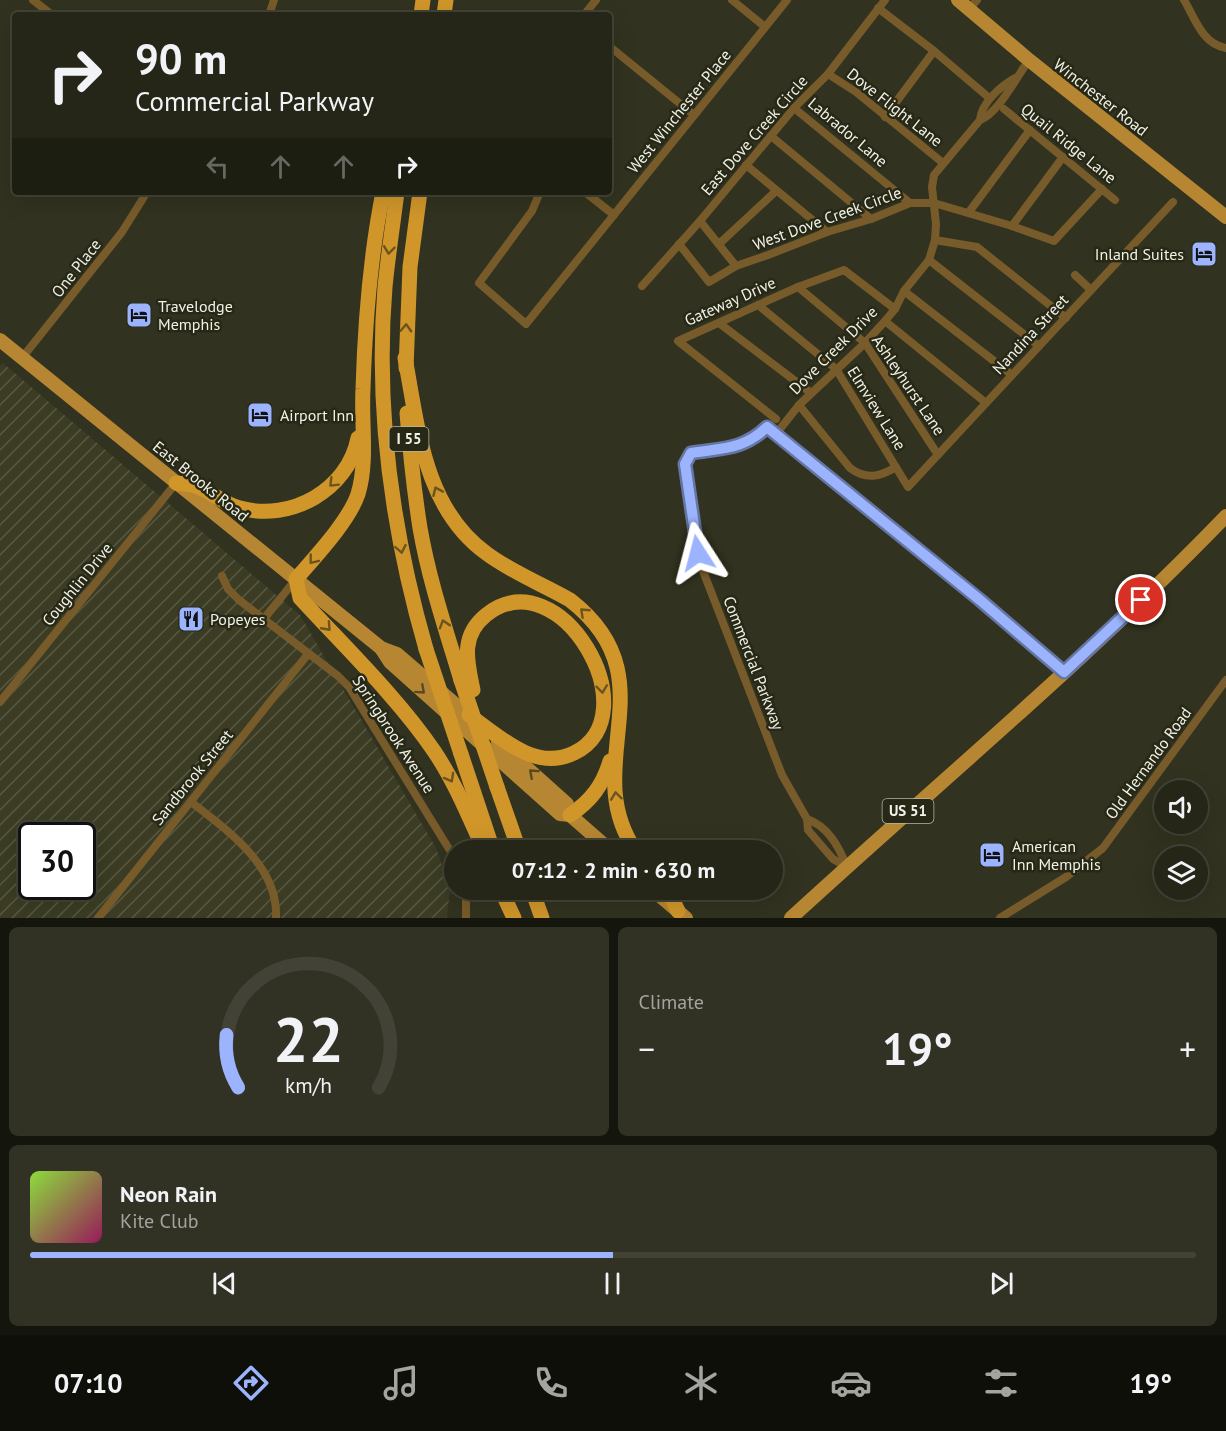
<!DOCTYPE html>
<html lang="en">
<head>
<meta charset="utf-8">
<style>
	body { margin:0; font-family:"PT Sans",sans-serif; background:#313224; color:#f1f3f6; height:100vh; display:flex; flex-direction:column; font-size:22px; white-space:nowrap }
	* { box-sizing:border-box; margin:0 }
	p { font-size:20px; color:#a3a5a1 }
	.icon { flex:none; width:33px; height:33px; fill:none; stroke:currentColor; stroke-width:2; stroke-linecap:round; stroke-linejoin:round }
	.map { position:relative; height:918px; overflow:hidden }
	.details { display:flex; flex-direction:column; gap:9px; padding:9px; background:#14150d; flex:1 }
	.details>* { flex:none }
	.top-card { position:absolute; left:12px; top:12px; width:600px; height:183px; border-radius:6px; box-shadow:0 6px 24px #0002,0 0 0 2px #424336; background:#252617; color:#f1f3f6; overflow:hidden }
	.tools { position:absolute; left:1154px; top:780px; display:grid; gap:12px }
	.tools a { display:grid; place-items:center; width:54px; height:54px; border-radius:50%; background:#252617; box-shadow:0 6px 24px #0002,0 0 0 2px #424336; font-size:30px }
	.speed { position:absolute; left:18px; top:822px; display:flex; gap:12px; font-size:30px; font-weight:700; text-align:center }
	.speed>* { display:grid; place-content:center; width:78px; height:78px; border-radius:50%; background:#252617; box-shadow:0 6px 24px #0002,0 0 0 2px #424336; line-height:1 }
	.speed .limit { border:3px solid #111; border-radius:9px; background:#fff; color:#111 }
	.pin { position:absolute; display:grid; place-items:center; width:51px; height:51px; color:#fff; margin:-26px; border:3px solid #fff; border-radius:50%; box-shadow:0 2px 6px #0007 }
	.me { position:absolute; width:66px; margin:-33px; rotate:351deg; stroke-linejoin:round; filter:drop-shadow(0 0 4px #0008) }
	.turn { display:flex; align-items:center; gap:21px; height:126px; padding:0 24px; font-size:27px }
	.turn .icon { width:78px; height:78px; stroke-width:2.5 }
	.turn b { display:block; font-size:42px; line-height:51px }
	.lanes { display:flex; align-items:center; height:57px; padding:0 24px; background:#0003; justify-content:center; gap:30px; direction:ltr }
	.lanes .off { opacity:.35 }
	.big { font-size:45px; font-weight:700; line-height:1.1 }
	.details .widget { flex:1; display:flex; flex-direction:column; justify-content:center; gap:9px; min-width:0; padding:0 21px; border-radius:9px; background:#313224 }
	.details .dial { align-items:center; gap:0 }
	.dial svg { height:156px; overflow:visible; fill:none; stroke:#424336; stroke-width:7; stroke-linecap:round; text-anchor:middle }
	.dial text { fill:#f1f3f6; stroke:none }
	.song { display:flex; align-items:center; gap:18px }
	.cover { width:72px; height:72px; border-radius:9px; background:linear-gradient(135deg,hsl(90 70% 55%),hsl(330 70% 35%)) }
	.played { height:6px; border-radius:3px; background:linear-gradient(90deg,#9cb4fd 50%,#424336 50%) }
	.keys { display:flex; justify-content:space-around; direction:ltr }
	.heat { display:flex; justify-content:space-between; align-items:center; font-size:33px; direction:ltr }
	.details .tiles { flex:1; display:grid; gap:9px; grid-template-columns:1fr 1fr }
	.widget:last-child { grid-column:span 2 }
	.trip { position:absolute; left:444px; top:840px; width:339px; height:60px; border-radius:30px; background:#252617; box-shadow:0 6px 24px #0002,0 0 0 2px #424336; font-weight:700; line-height:60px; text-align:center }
	.dock { display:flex; height:96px; justify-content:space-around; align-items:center; background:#0f0f09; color:#a3a5a1 }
	.dock .icon { width:42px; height:42px }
	.dock .on { color:#9cb4fd }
	.dock b { font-size:27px; color:#f1f3f6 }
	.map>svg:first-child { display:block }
</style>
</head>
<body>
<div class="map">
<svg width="1226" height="918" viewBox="0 0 1226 918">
	<defs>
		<pattern id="industrial-furrows" width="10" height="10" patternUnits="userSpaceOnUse" patternTransform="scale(1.5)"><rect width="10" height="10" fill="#3b3c23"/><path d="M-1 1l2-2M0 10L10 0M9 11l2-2" fill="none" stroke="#585943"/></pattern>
	</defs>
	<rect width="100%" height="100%" fill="#31321f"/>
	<!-- industrial -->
	<path fill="url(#industrial-furrows)" fill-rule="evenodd" d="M3 363 300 615 436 848 450 889 447 918H0V366ZM32 836H82V886H32Z"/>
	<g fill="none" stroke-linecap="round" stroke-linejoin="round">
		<!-- minor -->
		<g stroke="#785b2a" stroke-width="8">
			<path d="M33 0 52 15"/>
			<path d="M732 0 765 27"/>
			<path d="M1184 0C1195 18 1202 44 1226 48"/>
			<path d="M878 8 934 51 987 96"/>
			<path d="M969 9 977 0"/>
			<path d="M269 15 274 0"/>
			<path d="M584 15 596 0"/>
			<path d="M609 46 694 115"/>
			<path d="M828 74 856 92 943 163"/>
			<path d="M794 108 910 203"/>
			<path d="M1004 109 1115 200"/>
			<path d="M885 117 934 51"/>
			<path d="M980 120C981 103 1001 86 1015 78"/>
			<path d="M771 136 871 219"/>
			<path d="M746 165 827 232"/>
			<path d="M540 192 532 211 479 283 526 324 787 0"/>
			<path d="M585 192 614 215"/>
			<path d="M969 212 1030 130"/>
			<path d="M700 221 736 266"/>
			<path d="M1012 226 1063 157"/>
			<path d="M935 240 977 247 1066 318"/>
			<path d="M679 244 709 282 736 266 768 255 827 232 871 219 910 203H934L1012 226 1054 241 1102 189"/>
			<path d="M719 244 776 191"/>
			<path d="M929 260 1039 346"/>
			<path d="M1075 275 1091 290"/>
			<path d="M642 286 700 221 794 108 828 74 885 0"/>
			<path d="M798 287 865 343 938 455"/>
			<path d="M904 291 1012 375"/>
			<path d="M758 305 836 369 908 487 1173 202"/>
			<path d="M885 321 986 403"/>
			<path d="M719 323 811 393"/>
			<path d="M22 358 122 232 147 192"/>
			<path d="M799 405 850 468C866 480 880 477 896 467"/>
			<path d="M776 419 678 341 798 287 844 270 895 309"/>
			<path d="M776 434 799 405 865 343 885 321 895 309 904 291 929 260 935 240 936 224 932 187 934 175 980 120C998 114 1017 76 1029 60"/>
			<path d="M222 576 228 589 239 600 338 676 349 687 454 857"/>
			<path d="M263 620 296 579"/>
			<path d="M0 702 176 483"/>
			<path d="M191 802C227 830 279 866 276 918"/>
			<path d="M807 819 782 775 703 571 698 553 685 464 687 457 691 453C722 447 742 450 767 427L980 600 1064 672"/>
			<path d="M807 819C828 826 839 847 847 867L833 859 808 830Z"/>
			<path d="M98 918 308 654"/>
			<path d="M466 918V890"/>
			<path d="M1000 918 1066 877 1103 848 1226 680"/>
		</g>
		<!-- primary -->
		<g stroke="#b68632" stroke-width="14">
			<path d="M958 0 1029 60 1226 217"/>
			<path d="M0 340 381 648 397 654 477 723"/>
			<path d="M381 648 390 662 560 814 570 815 610 850"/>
			<path d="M498 742 567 804 570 815"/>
			<path d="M653 890 686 918"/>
			<path d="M791 918C937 784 1089 658 1226 516"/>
		</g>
		<!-- motorway -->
		<g stroke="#d0962a" stroke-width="15">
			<path d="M421 15 423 0"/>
			<path d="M444 15 446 0"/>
			<path d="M383 192C370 257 365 322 363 389 361 423 368 461 358 494 349 521 315 557 296 579L300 598C344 646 398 698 434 751 455 782 469 817 484 850"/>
			<path d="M397 192C393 224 388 256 385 287 375 410 392 531 426 649"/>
			<path d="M405 358C418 427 424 508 486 553 511 572 542 584 570 600 672 679 577 764 635 850"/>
			<path d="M406 368 410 267 420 192"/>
			<path d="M407 413C410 452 414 490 420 528 429 580 446 630 461 680"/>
			<path d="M176 483C182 484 189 484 195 486 210 490 223 504 240 508 291 522 348 490 358 438"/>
			<path d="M469 715C500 737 535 772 574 753 652 716 560 556 486 615 460 636 467 661 473 690"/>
			<path d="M461 754 493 850"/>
			<path d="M497 787 519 850"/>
			<path d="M570 815C591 801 603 785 610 761"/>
			<path d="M501 890 514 918"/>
			<path d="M532 890 542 918"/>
			<path d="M668 890 678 911"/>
		</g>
		<!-- motorway-bridge -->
		<g stroke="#d0962a" stroke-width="15">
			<path d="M426 649 461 754"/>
			<path d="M461 680 497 787"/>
		</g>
	</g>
	<!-- one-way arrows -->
	<defs><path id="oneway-chevron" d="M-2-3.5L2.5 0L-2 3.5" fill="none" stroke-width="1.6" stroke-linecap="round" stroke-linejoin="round" transform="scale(1.5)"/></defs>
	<g stroke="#6b541e">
		<use href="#oneway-chevron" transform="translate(389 250) rotate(97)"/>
		<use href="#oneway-chevron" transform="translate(406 328) rotate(-88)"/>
		<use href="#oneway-chevron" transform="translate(333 483) rotate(135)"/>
		<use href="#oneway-chevron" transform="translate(437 491) rotate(-114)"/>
		<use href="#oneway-chevron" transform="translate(401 549) rotate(79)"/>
		<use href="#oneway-chevron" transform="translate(313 560) rotate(128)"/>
		<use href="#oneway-chevron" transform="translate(584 612) rotate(-137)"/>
		<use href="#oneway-chevron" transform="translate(444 624) rotate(-107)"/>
		<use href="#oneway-chevron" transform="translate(327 627) rotate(48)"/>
		<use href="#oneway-chevron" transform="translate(602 689) rotate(83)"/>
		<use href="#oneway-chevron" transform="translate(450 778) rotate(61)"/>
		<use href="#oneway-chevron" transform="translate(616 796) rotate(-97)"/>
	</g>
	<g stroke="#594920">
		<use href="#oneway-chevron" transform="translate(421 690) rotate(42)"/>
		<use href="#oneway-chevron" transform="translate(533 773) rotate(-138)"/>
	</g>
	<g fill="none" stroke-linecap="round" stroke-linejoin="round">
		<!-- route casing -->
		<g stroke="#6575a4" stroke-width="15">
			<path id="route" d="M698 553 685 464 691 453C722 448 743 450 767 427L980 600 1064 672 1141 600"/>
		</g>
		<!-- route -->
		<use href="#route" stroke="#9cb4fd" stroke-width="10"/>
	</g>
	<!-- icons -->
	<defs>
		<g id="hotel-square" transform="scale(1.35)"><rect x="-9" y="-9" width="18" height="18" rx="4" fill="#9cb4fd" stroke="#272816"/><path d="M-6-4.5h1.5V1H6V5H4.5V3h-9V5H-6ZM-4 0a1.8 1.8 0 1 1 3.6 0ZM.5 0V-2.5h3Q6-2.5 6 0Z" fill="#111"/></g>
		<g id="restaurant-square" transform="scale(1.35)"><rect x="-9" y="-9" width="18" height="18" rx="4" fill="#9cb4fd" stroke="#272816"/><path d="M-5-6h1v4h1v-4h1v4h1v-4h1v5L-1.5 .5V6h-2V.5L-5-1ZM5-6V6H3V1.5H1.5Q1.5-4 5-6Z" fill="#111"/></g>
	</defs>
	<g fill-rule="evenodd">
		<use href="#hotel-square" x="1204" y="254"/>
		<use href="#hotel-square" x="139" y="315"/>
		<use href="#hotel-square" x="260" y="415"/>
		<use href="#restaurant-square" x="191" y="619"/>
		<use href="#hotel-square" x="992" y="855"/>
	</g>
	<g text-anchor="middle" stroke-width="5" stroke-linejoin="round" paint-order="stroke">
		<!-- shield labels -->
		<g fill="#272816" stroke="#b4b5a8" stroke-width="1.5">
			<rect x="389.5" y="427" width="39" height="24" rx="4.5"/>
			<rect x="882.5" y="799" width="51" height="24" rx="4.5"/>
		</g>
		<g font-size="15" font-weight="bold" fill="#f1f2e7">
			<text x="409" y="444">I 55</text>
			<text x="908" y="816">US 51</text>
		</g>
		<!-- street labels -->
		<g font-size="16" fill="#f1f2e7" stroke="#272816">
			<text transform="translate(1101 97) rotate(38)" y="6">Winchester Road</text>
			<text transform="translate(895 107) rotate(38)" y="6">Dove Flight Lane</text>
			<text transform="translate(679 111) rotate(-51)" y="6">West Winchester Place</text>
			<text transform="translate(848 132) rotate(40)" y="6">Labrador Lane</text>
			<text transform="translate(754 135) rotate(-49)" y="6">East Dove Creek Circle</text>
			<text transform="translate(1069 143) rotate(39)" y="6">Quail Ridge Lane</text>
			<text transform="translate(827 218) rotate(-20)" y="6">West Dove Creek Circle</text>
			<text transform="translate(76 268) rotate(-52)" y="6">One Place</text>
			<text transform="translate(730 301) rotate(-24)" y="6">Gateway Drive</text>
			<text transform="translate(1030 334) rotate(-47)" y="6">Nandina Street</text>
			<text transform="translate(833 350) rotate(-45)" y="6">Dove Creek Drive</text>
			<text transform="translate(909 385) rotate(56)" y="6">Ashleyhurst Lane</text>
			<text transform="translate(877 408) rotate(58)" y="6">Elmview Lane</text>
			<text transform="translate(201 481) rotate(39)" y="6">East Brooks Road</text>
			<text transform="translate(77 584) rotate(-51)" y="6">Coughlin Drive</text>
			<text transform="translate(754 663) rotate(69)" y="6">Commercial Parkway</text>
			<text transform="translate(394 734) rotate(57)" y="6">Springbrook Avenue</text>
			<text transform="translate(1148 763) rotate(-54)" y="6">Old Hernando Road</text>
			<text transform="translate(192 777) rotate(-51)" y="6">Sandbrook Street</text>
		</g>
		<!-- poi labels -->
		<g font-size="16" fill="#f1f2e7" stroke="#272816" text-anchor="start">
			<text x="1184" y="260" text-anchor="end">Inland Suites</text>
			<text x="158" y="312">Travelodge<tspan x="158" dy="18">Memphis</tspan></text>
			<text x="280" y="421">Airport Inn</text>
			<text x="210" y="625">Popeyes</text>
			<text x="1012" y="852">American<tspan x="1012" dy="18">Inn Memphis</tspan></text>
		</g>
	</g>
</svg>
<div class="tools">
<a><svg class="icon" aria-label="sound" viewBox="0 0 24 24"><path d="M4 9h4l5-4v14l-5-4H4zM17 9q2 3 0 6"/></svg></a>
<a><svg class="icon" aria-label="layers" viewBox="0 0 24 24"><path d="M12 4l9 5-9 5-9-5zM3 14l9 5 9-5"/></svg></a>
</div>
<div class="speed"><div class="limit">30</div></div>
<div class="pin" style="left:1141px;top:600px;background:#d93025"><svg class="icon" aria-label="arrive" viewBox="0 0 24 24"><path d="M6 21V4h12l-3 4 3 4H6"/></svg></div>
<svg class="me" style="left:698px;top:553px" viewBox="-20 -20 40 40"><path d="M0-17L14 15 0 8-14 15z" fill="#9cb4fd" stroke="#fff" stroke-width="4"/></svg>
<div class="trip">07:12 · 2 min · 630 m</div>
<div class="top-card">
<div class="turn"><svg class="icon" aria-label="right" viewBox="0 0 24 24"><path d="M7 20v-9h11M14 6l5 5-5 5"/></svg><div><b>90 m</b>Commercial Parkway</div></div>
<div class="lanes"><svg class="icon off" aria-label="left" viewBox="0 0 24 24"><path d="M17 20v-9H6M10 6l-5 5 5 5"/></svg><svg class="icon off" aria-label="ahead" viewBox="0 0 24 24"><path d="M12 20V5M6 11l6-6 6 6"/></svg><svg class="icon off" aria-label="ahead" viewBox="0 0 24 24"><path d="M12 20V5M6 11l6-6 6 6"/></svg><svg class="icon" aria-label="right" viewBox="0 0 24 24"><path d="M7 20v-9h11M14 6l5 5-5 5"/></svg></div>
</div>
</div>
<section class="details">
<div class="tiles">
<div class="widget dial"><svg viewBox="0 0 100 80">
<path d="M14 69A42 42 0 1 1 86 69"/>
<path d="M14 69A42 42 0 0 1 8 42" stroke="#9cb4fd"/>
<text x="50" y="56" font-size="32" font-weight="700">22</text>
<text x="50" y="72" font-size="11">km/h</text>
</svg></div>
<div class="widget"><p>Climate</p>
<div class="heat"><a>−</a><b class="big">19°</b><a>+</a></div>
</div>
<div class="widget">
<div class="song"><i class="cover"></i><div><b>Neon Rain</b><p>Kite Club</p></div></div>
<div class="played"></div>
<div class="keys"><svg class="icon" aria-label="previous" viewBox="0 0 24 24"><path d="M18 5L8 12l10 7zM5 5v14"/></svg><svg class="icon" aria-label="pause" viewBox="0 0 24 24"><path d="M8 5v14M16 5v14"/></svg><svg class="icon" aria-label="next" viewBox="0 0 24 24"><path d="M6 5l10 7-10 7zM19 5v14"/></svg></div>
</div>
</div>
</section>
<nav class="dock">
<b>07:10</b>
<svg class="icon on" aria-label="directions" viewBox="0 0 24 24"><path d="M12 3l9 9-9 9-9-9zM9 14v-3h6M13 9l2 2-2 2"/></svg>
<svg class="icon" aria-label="music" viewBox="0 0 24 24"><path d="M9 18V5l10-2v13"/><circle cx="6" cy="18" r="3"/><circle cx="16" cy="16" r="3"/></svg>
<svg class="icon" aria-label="phone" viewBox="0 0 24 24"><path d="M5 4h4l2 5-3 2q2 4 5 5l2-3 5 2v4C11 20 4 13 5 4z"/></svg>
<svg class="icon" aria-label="climate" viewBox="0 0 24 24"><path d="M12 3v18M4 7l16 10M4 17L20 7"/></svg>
<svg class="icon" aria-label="car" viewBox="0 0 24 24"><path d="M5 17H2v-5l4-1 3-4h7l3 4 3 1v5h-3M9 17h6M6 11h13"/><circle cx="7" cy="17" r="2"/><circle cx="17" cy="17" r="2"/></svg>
<svg class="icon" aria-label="filters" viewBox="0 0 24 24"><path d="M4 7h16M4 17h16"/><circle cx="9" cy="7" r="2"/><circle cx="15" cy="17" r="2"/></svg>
<b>19°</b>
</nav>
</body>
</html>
